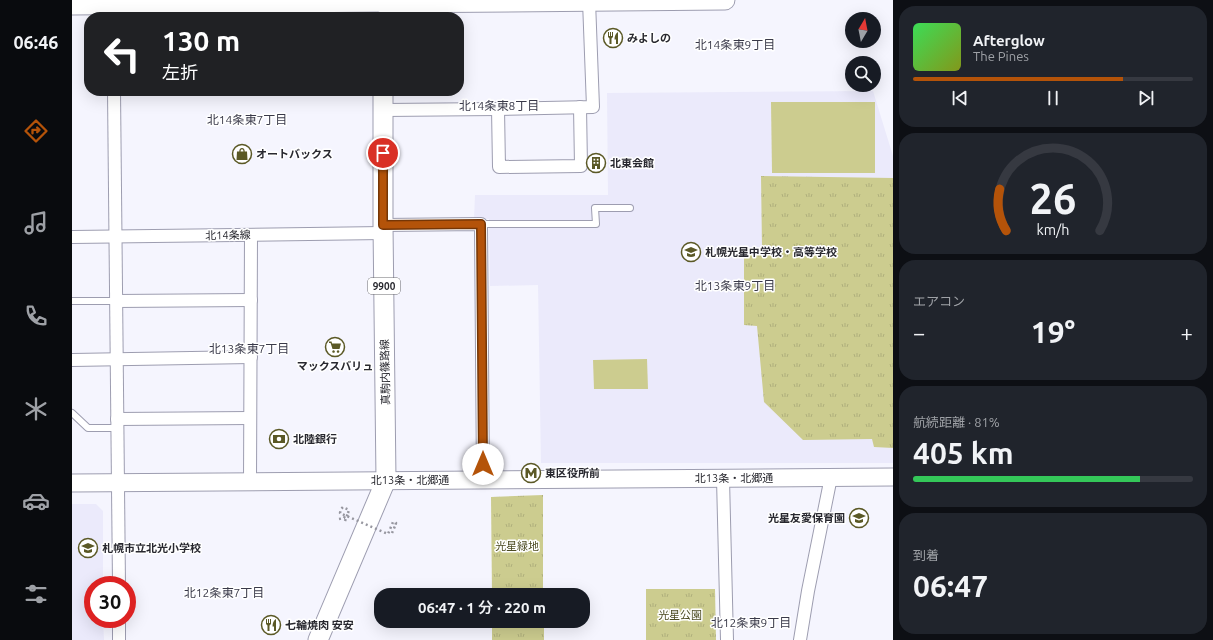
<!DOCTYPE html>
<html lang="ja">
<head>
<meta charset="utf-8">
<style>
	body { margin:0; font-family:Ubuntu,"Noto Sans JP",sans-serif; background:#20242c; color:#f1f3f6; height:100vh; display:flex; flex-direction:column; font-size:15px; white-space:nowrap }
	* { box-sizing:border-box; margin:0 }
	p { font-size:13px; color:#9ea1a6 }
	.icon { flex:none; width:22px; height:22px; fill:none; stroke:currentColor; stroke-width:2; stroke-linecap:round; stroke-linejoin:round }
	.map { position:relative; flex:1; overflow:hidden }
	.details { display:flex; flex-direction:column; gap:6px; padding:6px; background:#0d0f14; width:320px }
	.details>* { flex:none }
	.guide { position:absolute; left:12px; top:12px; width:380px; height:84px; border-radius:16px; box-shadow:0 4px 16px #0002; background:#202124; color:#fff; overflow:hidden }
	.needle { width:26px; rotate:10deg }
	.controls { position:absolute; left:773px; top:12px; display:grid; gap:8px }
	.controls a { display:grid; place-items:center; width:36px; height:36px; border-radius:50%; background:#171b24; box-shadow:0 4px 16px #0002; font-size:20px }
	.speed { position:absolute; left:12px; top:576px; display:flex; gap:8px; font-size:20px; font-weight:700; text-align:center }
	.speed>* { display:grid; place-content:center; width:52px; height:52px; border-radius:50%; background:#171b24; box-shadow:0 4px 16px #0002; line-height:1 }
	.speed .limit { border:6px solid #d22; background:#fff; color:#111 }
	.pin { position:absolute; display:grid; place-items:center; width:34px; height:34px; color:#fff; margin:-17px; border:2px solid #fff; border-radius:50%; box-shadow:0 1px 4px #0007 }
	.me { position:absolute; width:44px; margin:-22px; rotate:0deg; stroke-linejoin:round; filter:drop-shadow(0 0 3px #0008) }
	.turn { display:flex; align-items:center; gap:14px; height:84px; padding:0 12px; font-size:18px }
	.turn .icon { width:52px; height:52px; stroke-width:2.5 }
	.turn b { display:block; font-size:28px; line-height:34px }
	.big { font-size:30px; font-weight:600; line-height:1.1 }
	.details .widget { flex:1; display:flex; flex-direction:column; justify-content:center; gap:6px; min-width:0; padding:0 14px; border-radius:16px; background:#20242c }
	.details .dial { align-items:center; gap:0 }
	.dial svg { height:104px; overflow:visible; fill:none; stroke:#363941; stroke-width:7; stroke-linecap:round; text-anchor:middle }
	.dial text { fill:#f1f3f6; stroke:none }
	.song { display:flex; align-items:center; gap:12px }
	.cover { width:48px; height:48px; border-radius:6px; background:linear-gradient(135deg,hsl(130 70% 55%),hsl(70 70% 35%)) }
	.played { height:4px; border-radius:2px; background:linear-gradient(90deg,#b45309 75%,#363941 75%) }
	.keys { display:flex; justify-content:space-around; direction:ltr }
	.heat { display:flex; justify-content:space-between; align-items:center; font-size:22px; direction:ltr }
	.charge { height:6px; border-radius:3px; background:linear-gradient(90deg,#34c759 81%,#363941 0) }
	.trip { position:absolute; left:302px; top:588px; width:216px; height:40px; border-radius:16px; background:#171b24; box-shadow:0 4px 16px #0002; font-weight:600; line-height:40px; text-align:center }
	main { display:flex; flex:1; min-height:0 }
	.dock { display:flex; flex-direction:column; width:72px; justify-content:space-around; align-items:center; background:#090b0e; color:#9ea1a6 }
	.dock .icon { width:28px; height:28px }
	.dock .active { color:#b45309 }
	.dock b { font-size:18px; color:#f1f3f6 }
	.map>svg:first-child { display:block }
</style>
</head>
<body>
<main>
<nav class="dock">
<b>06:46</b>
<svg class="icon active" aria-label="directions" viewBox="0 0 24 24"><path d="M12 3l9 9-9 9-9-9zM9 14v-3h6M13 9l2 2-2 2"/></svg>
<svg class="icon" aria-label="music" viewBox="0 0 24 24"><path d="M9 18V5l10-2v13"/><circle cx="6" cy="18" r="3"/><circle cx="16" cy="16" r="3"/></svg>
<svg class="icon" aria-label="phone" viewBox="0 0 24 24"><path d="M5 4h4l2 5-3 2q2 4 5 5l2-3 5 2v4C11 20 4 13 5 4z"/></svg>
<svg class="icon" aria-label="climate" viewBox="0 0 24 24"><path d="M12 3v18M4 7l16 10M4 17L20 7"/></svg>
<svg class="icon" aria-label="car" viewBox="0 0 24 24"><path d="M5 17H2v-5l4-1 3-4h7l3 4 3 1v5h-3M9 17h6M6 11h13"/><circle cx="7" cy="17" r="2"/><circle cx="17" cy="17" r="2"/></svg>
<svg class="icon" aria-label="filters" viewBox="0 0 24 24"><path d="M4 7h16M4 17h16"/><circle cx="9" cy="7" r="2"/><circle cx="15" cy="17" r="2"/></svg>
</nav>
<div class="map">
<svg width="821" height="640" viewBox="0 0 821 640">
	<defs>
		<pattern id="park-tufts" width="24" height="20" patternUnits="userSpaceOnUse"><rect width="24" height="20" fill="#cccc8f"/><path d="M3 7l-1-3M5 7V3M7 7l1-3M15 17l-1-3M17 17v-4M19 17l1-3" fill="none" stroke="#afaf7c"/></pattern>
	</defs>
	<rect width="100%" height="100%" fill="#f5f5fe"/>
	<!-- built -->
	<g fill="#ebeafb">
		<path d="M801 91 821 156V463H469L466 285 418 286 417 219H402L403 195H536L535 93Z"/>
		<path d="M0 504H24L31 511V585H21V619H31L32 640H0Z"/>
	</g>
	<!-- grass -->
	<g fill="#cccc8f">
		<path d="M699 102H803V173H700Z"/>
		<path d="M575 359 576 389H522L521 360Z"/>
	</g>
	<!-- park -->
	<g fill="url(#park-tufts)">
		<path d="M689 176 821 178V448L802 447 800 439 731 440 692 402 685 326 672 325V248H690Z"/>
		<path d="M471 495V595H420L419 497Z"/>
		<path d="M574 589H643L644 640H574Z"/>
		<rect x="420" y="621" width="52" height="19"/>
	</g>
	<g fill="none" stroke-linecap="round" stroke-linejoin="round">
		<!-- lane casing -->
		<g stroke="#9d9db0" stroke-width="8">
			<g id="lane">
				<path d="M409 224H524L523 208H558"/>
				<path d="M0 301H44"/>
				<path d="M0 413 16 428H45"/>
			</g>
		</g>
		<!-- street casing -->
		<g stroke="#9d9db0" stroke-width="14">
			<g id="street">
				<path d="M42 91 47 585"/>
				<path d="M426 109 427 167 509 166 508 107"/>
				<path d="M311 110 426 109 521 107 517 1"/>
				<path d="M311 225 409 224 411 480"/>
				<path d="M0 237 311 233"/>
				<path d="M44 301 179 300"/>
				<path d="M0 360 179 357"/>
				<path d="M45 419 178 418"/>
				<path d="M651 479 655 640"/>
				<path d="M178 482 179 235"/>
				<path d="M47 619V640"/>
				<path d="M728 640 736 591 759 477"/>
			</g>
		</g>
		<!-- secondary casing -->
		<g stroke="#9d9db0" stroke-width="19">
			<g id="secondary">
				<path d="M0 6 311 3"/>
				<path d="M0 483 821 477"/>
			</g>
		</g>
		<!-- primary casing -->
		<g stroke="#9d9db0" stroke-width="21">
			<g id="primary">
				<path d="M311 3 653 0"/>
				<path d="M246 640 314 480 311 225V91"/>
			</g>
		</g>
		<!-- path -->
		<g stroke="#96969f" stroke-width="2.5" stroke-dasharray="2 3" stroke-linecap="butt">
			<path d="M267 519 272 518 273 516"/>
			<path d="M273 521 276 513"/>
			<path d="M320 533 323 526"/>
		</g>
		<!-- lane -->
		<use href="#lane" stroke="#fff" stroke-width="6"/>
		<!-- street -->
		<use href="#street" stroke="#fff" stroke-width="12"/>
		<!-- secondary -->
		<use href="#secondary" stroke="#fff" stroke-width="17"/>
		<!-- primary -->
		<use href="#primary" stroke="#fff" stroke-width="19"/>
		<!-- path-bridge -->
		<path stroke="#96969f" stroke-width="2.5" stroke-dasharray="2 3" stroke-linecap="butt" d="M276 513 277 510 271 507 269 509 268 513 270 514 316 534 321 522 324 523 323 526"/>
	</g>
	<g fill="none" stroke-linecap="round" stroke-linejoin="round">
		<!-- route casing -->
		<g stroke="#753606" stroke-width="10">
			<path id="route" d="M311 153V225L409 224 411 464"/>
		</g>
		<!-- route -->
		<use href="#route" stroke="#b45309" stroke-width="7"/>
	</g>
	<!-- icons -->
	<defs>
		<g id="restaurant-ring" transform="scale(1)"><circle r="9.5" fill="#fff" stroke="#5b5926" stroke-width="1.5"/><path d="M-5-6h1v4h1v-4h1v4h1v-4h1v5L-1.5 .5V6h-2V.5L-5-1ZM5-6V6H3V1.5H1.5Q1.5-4 5-6Z" fill="#5b5926"/></g>
		<g id="shop-ring" transform="scale(1)"><circle r="9.5" fill="#fff" stroke="#5b5926" stroke-width="1.5"/><path d="M-5-2.5h2.3a2.7 3.5 0 0 1 5.4 0H5L5.5 6h-11ZM-1.5-2.5h3a1.5 2.3 0 0 0-3 0Z" fill="#5b5926"/></g>
		<g id="building-ring" transform="scale(1)"><circle r="9.5" fill="#fff" stroke="#5b5926" stroke-width="1.5"/><path d="M-4-6H4V6H1V3H-1V6H-4ZM-2.5-4.3h1.7v1.8h-1.7ZM.8-4.3h1.7v1.8H.8ZM-2.5-1h1.7V.8h-1.7ZM.8-1h1.7V.8H.8Z" fill="#5b5926"/></g>
		<g id="school-ring" transform="scale(1)"><circle r="9.5" fill="#fff" stroke="#5b5926" stroke-width="1.5"/><path d="M0-5L7-2L0 1L-7-2ZM-4 1L0 2.5L4 1V4Q0 6-4 4Z" fill="#5b5926"/></g>
		<g id="supermarket-ring" transform="scale(1)"><circle r="9.5" fill="#fff" stroke="#5b5926" stroke-width="1.5"/><path d="M-6-5.5h2.5l.6 2H6L4.5 2H-2.5L-4.4-4H-6ZM-1.5 3.2a1.3 1.3 0 1 0 .1 0ZM3 3.2a1.3 1.3 0 1 0 .1 0Z" fill="#5b5926"/></g>
		<g id="bank-ring" transform="scale(1)"><circle r="9.5" fill="#fff" stroke="#5b5926" stroke-width="1.5"/><path d="M-6-4H6V4H-6ZM0-2.3a2.3 2.3 0 1 0 0 4.6a2.3 2.3 0 1 0 0-4.6Z" fill="#5b5926"/></g>
		<g id="metro-ring" transform="scale(1)"><circle r="9.5" fill="#fff" stroke="#5b5926" stroke-width="1.5"/><path d="M-5.5 5V-5H-3L0 0L3-5H5.5V5H3V-.5L0 4L-3-.5V5Z" fill="#5b5926"/></g>
	</defs>
	<g fill-rule="evenodd">
		<use href="#restaurant-ring" x="541" y="38"/>
		<use href="#shop-ring" x="170" y="154"/>
		<use href="#building-ring" x="524" y="163"/>
		<use href="#school-ring" x="619" y="252"/>
		<use href="#supermarket-ring" x="263" y="347"/>
		<use href="#bank-ring" x="207" y="439"/>
		<use href="#metro-ring" x="459" y="473"/>
		<use href="#school-ring" x="787" y="518"/>
		<use href="#school-ring" x="16" y="548"/>
		<use href="#restaurant-ring" x="199" y="625"/>
	</g>
	<g text-anchor="middle" stroke-width="3" stroke-linejoin="round" paint-order="stroke">
		<!-- shield labels -->
		<rect fill="#fff" stroke="#68686d" stroke-width="1" x="296" y="278" width="32" height="16" rx="3"/>
		<g font-size="10" font-weight="bold" fill="#28282f">
			<text x="312" y="290">9900</text>
		</g>
		<!-- poi labels -->
		<g font-size="11" font-weight="bold" fill="#28282f" stroke="#fff" text-anchor="start">
			<text x="555" y="42">みよしの</text>
			<text x="184" y="158">オートバックス</text>
			<text x="538" y="167">北東会館</text>
			<text x="633" y="256">札幌光星中学校・高等学校</text>
			<text x="263" y="370" text-anchor="middle">マックスバリュ</text>
			<text x="221" y="443">北陸銀行</text>
			<text x="473" y="477">東区役所前</text>
			<text x="773" y="522" text-anchor="end">光星友愛保育園</text>
			<text x="30" y="552">札幌市立北光小学校</text>
			<text x="213" y="629">七輪焼肉 安安</text>
		</g>
		<!-- street labels -->
		<g font-size="11" fill="#28282f" stroke="#fff">
			<text transform="translate(156 235) rotate(-1)" y="4">北14条線</text>
			<text transform="translate(313 372) rotate(-91)" y="4">真駒内篠路線</text>
			<text x="662" y="482">北13条・北郷通</text>
			<text x="338" y="484">北13条・北郷通</text>
		</g>
		<!-- park labels -->
		<g font-size="11" fill="#4d4c23" stroke="#fff">
			<text x="445" y="550">光星緑地</text>
			<text x="608" y="619">光星公園</text>
		</g>
		<!-- neighbourhood labels -->
		<g font-size="12" fill="#393949" stroke="#fff">
			<text x="663" y="49">北14条東9丁目</text>
			<text x="427" y="110">北14条東8丁目</text>
			<text x="175" y="124">北14条東7丁目</text>
			<text x="663" y="290">北13条東9丁目</text>
			<text x="177" y="353">北13条東7丁目</text>
			<text x="152" y="597">北12条東7丁目</text>
			<text x="679" y="627">北12条東9丁目</text>
		</g>
	</g>
</svg>
<div class="controls">
<a><svg class="needle" viewBox="-14 -14 28 28"><path d="M0-13l5 13h-10z" fill="#e53935"/><path d="M0 13l5-13h-10z" fill="#9ea1a6"/></svg></a>
<a><svg class="icon" aria-label="search" viewBox="0 0 24 24"><circle cx="10" cy="10" r="6"/><path d="M15 15l6 6"/></svg></a>
</div>
<div class="speed"><div class="limit">30</div></div>
<div class="pin" style="left:311px;top:153px;background:#d93025"><svg class="icon" aria-label="arrive" viewBox="0 0 24 24"><path d="M6 21V4h12l-3 4 3 4H6"/></svg></div>
<svg class="me" style="left:411px;top:464px" viewBox="-20 -20 40 40"><circle r="19" fill="#fff"/><path d="M0-13L10 11 0 6-10 11z" fill="#b45309"/></svg>
<div class="trip">06:47 · 1 分 · 220 m</div>
<div class="guide">
<div class="turn"><svg class="icon" aria-label="left" viewBox="0 0 24 24"><path d="M17 20v-9H6M10 6l-5 5 5 5"/></svg><div><b>130 m</b>左折</div></div>
</div>
</div>
<section class="details">
<div class="widget">
<div class="song"><i class="cover"></i><div><b>Afterglow</b><p>The Pines</p></div></div>
<div class="played"></div>
<div class="keys"><svg class="icon" aria-label="previous" viewBox="0 0 24 24"><path d="M18 5L8 12l10 7zM5 5v14"/></svg><svg class="icon" aria-label="pause" viewBox="0 0 24 24"><path d="M8 5v14M16 5v14"/></svg><svg class="icon" aria-label="next" viewBox="0 0 24 24"><path d="M6 5l10 7-10 7zM19 5v14"/></svg></div>
</div>
<div class="widget dial"><svg viewBox="0 0 100 80">
<path d="M14 69A42 42 0 1 1 86 69"/>
<path d="M14 69A42 42 0 0 1 9 37" stroke="#b45309"/>
<text x="50" y="56" font-size="32" font-weight="700">26</text>
<text x="50" y="72" font-size="11">km/h</text>
</svg></div>
<div class="widget"><p>エアコン</p>
<div class="heat"><a>−</a><b class="big">19°</b><a>+</a></div>
</div>
<div class="widget"><p>航続距離 · 81%</p><b class="big">405 km</b><div class="charge"></div></div>
<div class="widget"><p>到着</p><b class="big">06:47</b></div>
</section>
</main>
</body>
</html>
